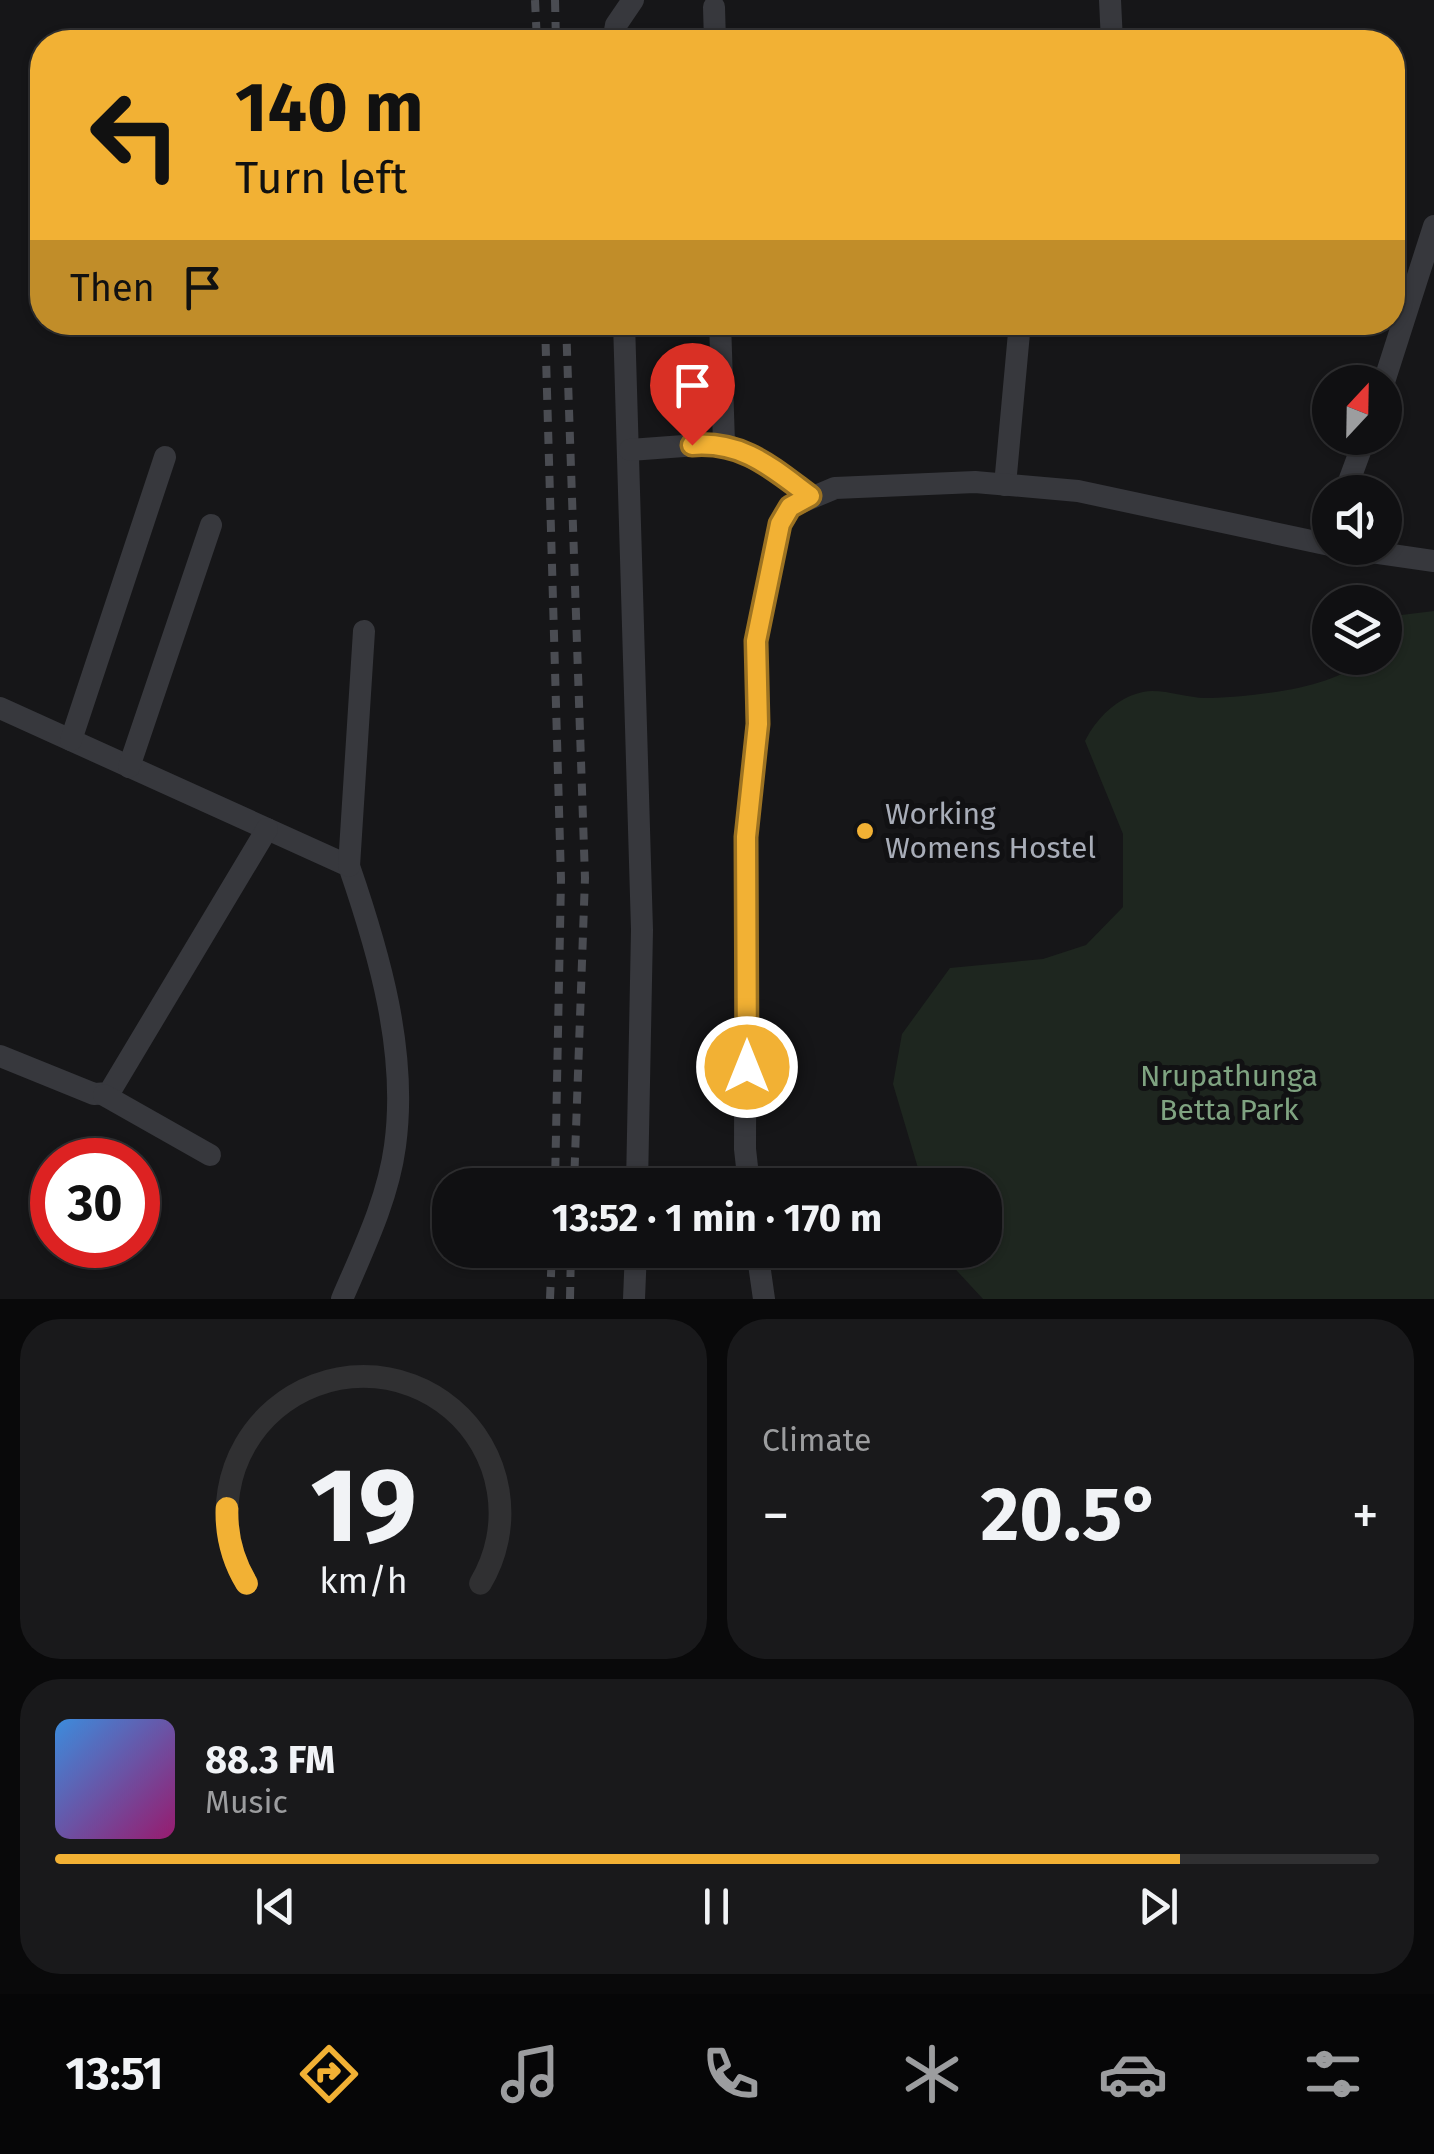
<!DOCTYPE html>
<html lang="en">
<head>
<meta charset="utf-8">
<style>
	body { margin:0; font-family:"Fira Sans",sans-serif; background:#19191b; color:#f1f3f6; height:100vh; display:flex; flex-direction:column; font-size:38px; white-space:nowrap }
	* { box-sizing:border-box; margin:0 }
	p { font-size:32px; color:#9c9d9f }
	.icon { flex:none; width:55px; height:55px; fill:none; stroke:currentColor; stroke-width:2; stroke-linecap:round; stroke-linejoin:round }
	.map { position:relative; height:1299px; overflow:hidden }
	.sheet { display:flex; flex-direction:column; gap:20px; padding:20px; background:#09090a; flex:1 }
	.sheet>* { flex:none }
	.banner { position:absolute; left:30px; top:30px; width:1375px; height:305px; border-radius:40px; box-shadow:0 2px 8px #0004,0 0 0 2px #303032; background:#f2b134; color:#111; overflow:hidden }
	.needle { width:65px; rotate:22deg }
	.buttons { position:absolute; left:1312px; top:365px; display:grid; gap:20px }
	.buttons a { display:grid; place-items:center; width:90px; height:90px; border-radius:50%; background:#101012; box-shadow:0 2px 8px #0004,0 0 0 2px #303032; font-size:50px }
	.speed { position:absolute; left:30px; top:1138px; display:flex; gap:20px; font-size:50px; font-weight:700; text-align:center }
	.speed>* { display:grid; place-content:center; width:130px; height:130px; border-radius:50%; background:#101012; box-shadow:0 2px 8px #0004,0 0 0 2px #303032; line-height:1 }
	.speed .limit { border:15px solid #d22; background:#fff; color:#111 }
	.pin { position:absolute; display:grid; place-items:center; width:85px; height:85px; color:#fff; margin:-102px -42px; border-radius:50% 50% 50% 0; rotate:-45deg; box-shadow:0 0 10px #0007 }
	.pin .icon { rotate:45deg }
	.me { position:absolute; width:110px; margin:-55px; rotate:0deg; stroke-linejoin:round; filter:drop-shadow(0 0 8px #0008) }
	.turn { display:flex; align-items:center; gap:35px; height:210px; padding:0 40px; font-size:45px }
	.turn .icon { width:130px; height:130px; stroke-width:2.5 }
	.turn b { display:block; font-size:70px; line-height:85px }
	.then { display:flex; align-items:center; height:95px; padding:0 40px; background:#0003; gap:20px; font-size:38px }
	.big { font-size:75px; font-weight:700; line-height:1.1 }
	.sheet .widget { flex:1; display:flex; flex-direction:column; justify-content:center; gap:15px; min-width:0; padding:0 35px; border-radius:40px; background:#19191b }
	.sheet .dial { align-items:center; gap:0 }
	.dial svg { height:260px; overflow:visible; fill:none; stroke:#303032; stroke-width:7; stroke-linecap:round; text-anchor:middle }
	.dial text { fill:#f1f3f6; stroke:none }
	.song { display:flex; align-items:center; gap:30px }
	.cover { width:120px; height:120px; border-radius:15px; background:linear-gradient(135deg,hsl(210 70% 55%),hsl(320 70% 35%)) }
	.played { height:10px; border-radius:5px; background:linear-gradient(90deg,#f2b134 85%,#303032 85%) }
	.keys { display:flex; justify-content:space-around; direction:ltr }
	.heat { display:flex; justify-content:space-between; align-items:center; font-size:55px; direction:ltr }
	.sheet .tiles { flex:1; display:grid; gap:20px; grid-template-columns:1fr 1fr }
	.widget:last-child { grid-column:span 2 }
	.trip { position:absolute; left:432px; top:1168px; width:570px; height:100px; border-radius:40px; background:#101012; box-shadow:0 2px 8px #0004,0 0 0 2px #303032; font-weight:700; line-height:100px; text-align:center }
	.dock { display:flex; height:160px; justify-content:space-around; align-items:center; background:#060607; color:#9c9d9f }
	.dock .icon { width:70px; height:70px }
	.dock .active { color:#f2b134 }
	.dock b { font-size:45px; color:#f1f3f6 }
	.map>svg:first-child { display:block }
</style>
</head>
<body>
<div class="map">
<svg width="1434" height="1299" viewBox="0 0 1434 1299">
	<rect width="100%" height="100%" fill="#161618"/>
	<!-- green -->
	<path fill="#1e261f" d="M1434 611V1299H983L946 1259 943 1250H985V1185H923L893 1084 902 1034 950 968 1043 959 1086 945 1123 907V834L1085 741C1096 719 1117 697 1143 692 1161 688 1186 698 1205 698 1240 698 1343 689 1361 658H1385V617Z"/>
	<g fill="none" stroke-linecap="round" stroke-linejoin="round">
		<!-- street -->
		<g stroke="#37383d" stroke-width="22">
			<path d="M1110 0 1112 42"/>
			<path d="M714 7 715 42"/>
			<path d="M613 42 616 25 633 0"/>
			<path d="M624 322 642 930 637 1185"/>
			<path d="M720 322 724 443"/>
			<path d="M1384 382 1434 226"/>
			<path d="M630 450 724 443 775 470 810 496"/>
			<path d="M1005 485 1020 322"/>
			<path d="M1345 492 1365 438"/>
			<path d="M1344 548 1434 561"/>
			<path d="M0 708 349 866C379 953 408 1052 395 1146 388 1199 363 1250 342 1299"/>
			<path d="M71 740 165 457"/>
			<path d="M129 767 211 525"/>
			<path d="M349 866 364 631"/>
			<path d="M0 1056 94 1094 109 1093 267 829"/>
			<path d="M104 1095 210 1155"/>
			<path d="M749 1185 745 1149 746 837 757 724 756 641 780 524 790 507 835 488 975 482 1078 491 1330 545"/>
			<path d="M757 1250 764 1299"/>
			<path d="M634 1299 636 1250"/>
		</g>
		<!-- rail -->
		<g stroke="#4a4c52" stroke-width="8" stroke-dasharray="12 10" stroke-linecap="butt">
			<path d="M535 0 537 42"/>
			<path d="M555 0 556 42"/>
			<path d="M545 322 561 879 555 1185"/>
			<path d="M566 322 585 878 574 1185"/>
			<path d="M550 1299 552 1250"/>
			<path d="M570 1299 571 1250"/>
		</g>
	</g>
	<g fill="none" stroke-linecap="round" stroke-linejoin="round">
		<!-- route casing -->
		<g stroke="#9d7322" stroke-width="25">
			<path id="route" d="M692 445C743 441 771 467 810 496L790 507 780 524 756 641 758 724 746 837 747 1067"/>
		</g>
		<!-- route -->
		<use href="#route" stroke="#f2b134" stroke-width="18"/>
	</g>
	<!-- markers -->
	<circle fill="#f2b134" stroke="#111113" stroke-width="4" cx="865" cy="831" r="10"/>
	<g text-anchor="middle" stroke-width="10" stroke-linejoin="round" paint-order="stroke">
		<!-- poi labels -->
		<g font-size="30" fill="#a8adb8" stroke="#111113" text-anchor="start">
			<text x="885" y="824">Working<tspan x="885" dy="34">Womens Hostel</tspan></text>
		</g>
		<!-- park labels -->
		<g font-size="30" fill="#7fa381" stroke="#111113">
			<text x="1229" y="1086">Nrupathunga<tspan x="1229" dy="34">Betta Park</tspan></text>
		</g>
	</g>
</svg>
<div class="buttons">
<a><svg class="needle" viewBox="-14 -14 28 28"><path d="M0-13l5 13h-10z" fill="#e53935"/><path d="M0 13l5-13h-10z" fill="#9c9d9f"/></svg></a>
<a><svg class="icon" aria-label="sound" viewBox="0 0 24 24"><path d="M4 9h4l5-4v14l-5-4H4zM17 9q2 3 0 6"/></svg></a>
<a><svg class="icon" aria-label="layers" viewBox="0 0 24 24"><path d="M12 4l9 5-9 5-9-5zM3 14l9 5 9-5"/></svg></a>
</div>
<div class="speed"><div class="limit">30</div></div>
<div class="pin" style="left:692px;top:445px;background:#d93025"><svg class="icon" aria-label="arrive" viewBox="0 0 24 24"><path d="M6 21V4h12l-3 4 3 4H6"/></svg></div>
<svg class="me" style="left:747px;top:1067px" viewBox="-20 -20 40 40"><circle r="17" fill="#f2b134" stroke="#fff" stroke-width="3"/><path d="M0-11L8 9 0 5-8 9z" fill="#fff"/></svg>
<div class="trip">13:52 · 1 min · 170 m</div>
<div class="banner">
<div class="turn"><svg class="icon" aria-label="left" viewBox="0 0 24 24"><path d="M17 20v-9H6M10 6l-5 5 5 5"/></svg><div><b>140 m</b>Turn left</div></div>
<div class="then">Then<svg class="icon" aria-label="arrive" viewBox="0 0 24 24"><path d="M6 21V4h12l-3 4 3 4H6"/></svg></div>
</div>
</div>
<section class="sheet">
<div class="tiles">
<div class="widget dial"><svg viewBox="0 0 100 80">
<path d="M14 69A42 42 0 1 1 86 69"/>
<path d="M14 69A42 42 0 0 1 8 46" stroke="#f2b134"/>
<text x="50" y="56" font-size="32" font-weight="700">19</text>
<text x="50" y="72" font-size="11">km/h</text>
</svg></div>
<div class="widget"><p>Climate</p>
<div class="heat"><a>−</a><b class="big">20.5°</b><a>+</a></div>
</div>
<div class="widget">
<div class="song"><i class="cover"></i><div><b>88.3 FM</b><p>Music</p></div></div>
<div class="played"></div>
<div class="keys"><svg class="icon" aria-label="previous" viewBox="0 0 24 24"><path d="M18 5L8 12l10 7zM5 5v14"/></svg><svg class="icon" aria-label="pause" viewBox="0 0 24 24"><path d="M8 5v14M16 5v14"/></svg><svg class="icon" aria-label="next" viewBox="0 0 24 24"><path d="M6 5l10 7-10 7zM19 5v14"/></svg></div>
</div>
</div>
</section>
<nav class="dock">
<b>13:51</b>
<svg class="icon active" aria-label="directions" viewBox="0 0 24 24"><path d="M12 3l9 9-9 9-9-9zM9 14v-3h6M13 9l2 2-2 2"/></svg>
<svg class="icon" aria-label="music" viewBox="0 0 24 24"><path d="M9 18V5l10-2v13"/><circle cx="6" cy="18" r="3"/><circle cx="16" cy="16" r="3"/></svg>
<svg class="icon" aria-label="phone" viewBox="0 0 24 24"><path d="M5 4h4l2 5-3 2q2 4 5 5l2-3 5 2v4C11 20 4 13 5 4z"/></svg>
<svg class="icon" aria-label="climate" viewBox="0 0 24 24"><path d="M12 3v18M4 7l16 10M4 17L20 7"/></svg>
<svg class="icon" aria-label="car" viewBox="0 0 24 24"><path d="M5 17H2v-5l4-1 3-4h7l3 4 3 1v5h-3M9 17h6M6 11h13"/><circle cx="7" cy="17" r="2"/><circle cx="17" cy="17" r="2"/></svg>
<svg class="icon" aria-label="filters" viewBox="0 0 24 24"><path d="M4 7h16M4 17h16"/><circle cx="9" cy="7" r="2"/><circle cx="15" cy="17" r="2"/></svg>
</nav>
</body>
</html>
